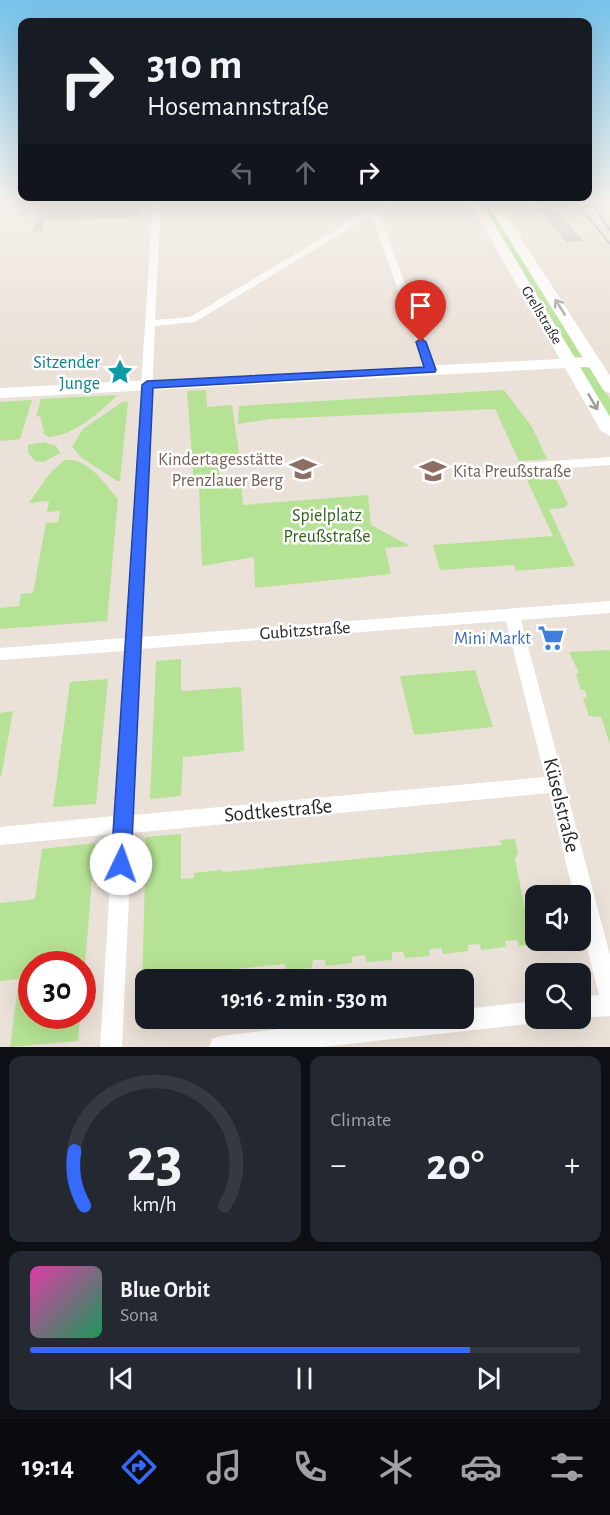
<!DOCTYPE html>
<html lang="en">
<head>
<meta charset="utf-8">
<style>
	body { margin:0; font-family:"Alegreya Sans",sans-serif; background:#242831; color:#f1f3f6; height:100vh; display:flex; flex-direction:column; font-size:22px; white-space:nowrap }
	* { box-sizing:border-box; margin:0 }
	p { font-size:20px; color:#9ea1a6 }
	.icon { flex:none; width:33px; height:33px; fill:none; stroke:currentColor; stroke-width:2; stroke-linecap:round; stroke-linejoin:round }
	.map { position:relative; height:1047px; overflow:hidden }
	.side { display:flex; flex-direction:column; gap:9px; padding:9px; background:#0d0f14; flex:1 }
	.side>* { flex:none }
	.hud { position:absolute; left:18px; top:18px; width:574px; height:183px; border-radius:12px; box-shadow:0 6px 24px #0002; background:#171b24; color:#f1f3f6; overflow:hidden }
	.buttons { position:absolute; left:525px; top:885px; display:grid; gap:12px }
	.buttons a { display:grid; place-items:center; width:66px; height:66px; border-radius:12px; background:#171b24; box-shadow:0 6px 24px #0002; font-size:30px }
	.speed { position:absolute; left:18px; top:951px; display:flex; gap:12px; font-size:30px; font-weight:700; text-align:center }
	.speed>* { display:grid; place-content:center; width:78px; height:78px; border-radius:50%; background:#171b24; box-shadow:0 6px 24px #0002; line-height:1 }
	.speed .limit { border:9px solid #d22; background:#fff; color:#111 }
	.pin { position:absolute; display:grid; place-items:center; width:51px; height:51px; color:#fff; margin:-62px -26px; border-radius:50% 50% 50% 0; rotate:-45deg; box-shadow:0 0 6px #0007 }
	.pin .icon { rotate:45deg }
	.me { position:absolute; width:66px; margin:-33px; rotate:3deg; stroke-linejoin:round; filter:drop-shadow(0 0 4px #0008) }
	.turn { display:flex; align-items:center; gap:21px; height:126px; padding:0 30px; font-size:27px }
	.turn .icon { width:78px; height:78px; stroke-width:2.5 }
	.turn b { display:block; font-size:42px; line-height:51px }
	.lanes { display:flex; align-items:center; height:57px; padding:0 30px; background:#0003; justify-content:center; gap:30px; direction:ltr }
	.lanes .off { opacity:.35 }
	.big { font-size:45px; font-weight:700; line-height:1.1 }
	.side .widget { flex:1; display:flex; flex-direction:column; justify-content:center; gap:9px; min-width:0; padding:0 21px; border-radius:12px; background:#242831 }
	.side .dial { align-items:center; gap:0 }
	.dial svg { height:156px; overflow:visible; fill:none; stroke:#363941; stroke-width:7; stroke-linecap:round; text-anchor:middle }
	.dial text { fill:#f1f3f6; stroke:none }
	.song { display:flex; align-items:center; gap:18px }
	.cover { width:72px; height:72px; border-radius:9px; background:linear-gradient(135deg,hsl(320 70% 55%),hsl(150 70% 35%)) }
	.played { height:6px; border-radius:3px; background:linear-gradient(90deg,#366afa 80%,#363941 80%) }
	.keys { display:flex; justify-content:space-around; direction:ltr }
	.heat { display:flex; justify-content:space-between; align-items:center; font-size:33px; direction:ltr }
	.side .tiles { flex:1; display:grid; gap:9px; grid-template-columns:1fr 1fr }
	.widget:last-child { grid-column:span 2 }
	.trip { position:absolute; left:135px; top:969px; width:339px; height:60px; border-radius:12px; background:#171b24; box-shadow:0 6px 24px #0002; font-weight:700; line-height:60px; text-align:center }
	.tab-bar { display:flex; height:96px; justify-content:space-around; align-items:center; background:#090b0e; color:#9ea1a6 }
	.tab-bar .icon { width:42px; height:42px }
	.tab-bar .selected { color:#366afa }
	.tab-bar b { font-size:27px; color:#f1f3f6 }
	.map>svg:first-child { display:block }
</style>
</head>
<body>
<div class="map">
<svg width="610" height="1047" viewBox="0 0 610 1047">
	<rect width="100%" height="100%" fill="#eae1d8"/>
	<!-- green -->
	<g fill="#b5e294">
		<path d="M477 199H487L582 357 571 356Z"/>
		<path d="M579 367 590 368 610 399V422Z"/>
		<path d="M206 390 207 407 232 405 240 460 218 461 220 480 194 481 187 391Z"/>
		<path d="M504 390 532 427 547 459 519 461 495 409 270 419 238 424 239 406Z"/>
		<path d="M117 395C100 413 74 435 49 437L42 433 44 432 40 416 36 417 41 399Z"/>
		<path d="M32 400 20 439 0 441V402Z"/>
		<path d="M122 402H128L120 481H117L82 458 72 447 83 429Z"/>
		<path d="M44 442 56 446 60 453 44 462 35 461 28 453V445Z"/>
		<path d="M65 460C87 457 105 484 118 499L107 621 0 629V608L19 606 21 594 33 593 46 523 58 522 60 511 47 512 49 501 29 503 50 473Z"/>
		<path d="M555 477 568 504 564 508 549 509 575 566 516 571 513 565 440 570 433 545 553 536 526 478Z"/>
		<path d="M241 484 243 505 368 495 371 525 410 546 385 548 391 574 255 588 254 557 202 566 199 486Z"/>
		<path d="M609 650 610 651V744L601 717 589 716 583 698 587 697 585 690H581L576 674 579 673 569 652Z"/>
		<path d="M181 659V691L241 687 244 751 183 757 181 796 150 799 156 661Z"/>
		<path d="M475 670 493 727 414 735 400 676Z"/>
		<path d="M108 679 96 804 53 807 70 682Z"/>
		<path d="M13 711 1 777H0V713Z"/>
		<path d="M181 834V879L194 878V873L221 870 224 872 502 845 500 840 515 839 518 853 515 859 527 919 534 927 538 944 519 946 517 940 505 941 506 947 481 950 480 944 468 945V951L443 954 441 948 429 949 430 956 405 958 403 952H392V960L367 962 365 955 352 957V963L326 966 325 960H313L312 968 286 970 285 964 225 970V973L196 976 197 970 182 971 181 979 146 980V1018L181 1019V1025L141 1029 146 837Z"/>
		<path d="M95 843 83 989 82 964H32V1016H80L78 1041 10 1047 19 979 0 981V903L35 899 42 849Z"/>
	</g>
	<!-- building -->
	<g fill="#c2bbb5">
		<path d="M45 199H144L142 217 44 220 43 231 31 232Z"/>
		<path d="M535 203H551L583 241 566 242Z"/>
	</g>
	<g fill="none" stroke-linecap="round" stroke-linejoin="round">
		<!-- street -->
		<g fill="#fff" fill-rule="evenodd">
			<path d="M153 199H161L155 320 190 317 387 199H396L374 214 381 218 436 370 431 373 426 370 373 219 368 217 195 322 155 326 141 637 610 601V613L521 620 610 955V1016L580 1018V996L599 995 580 921V896H574L549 793 132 833 122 1047H100L113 834 0 845V827L114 816 125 651 0 660V648L125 638ZM506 621 545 777 133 815 140 649Z"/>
			<path d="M610 457V465L524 471 518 467 524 463Z"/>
			<path d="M536 1001V1018H544L536 1023 322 1047H209L212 1039 220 1036 376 1018H464V1009Z"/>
		</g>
		<!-- secondary -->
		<path fill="#fff" fill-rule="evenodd" d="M467 199H479L575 358H583L484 199H496L610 376V393L604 391 589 367H580L610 417V436L601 431 565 368 0 398V388L560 359Z"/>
		<!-- tram -->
		<path stroke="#9ca1b2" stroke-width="1.5" d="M573 199 610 244"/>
		<!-- rail -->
		<path stroke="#9ca1b2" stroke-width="2" d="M589 199 610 230"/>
	</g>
	<!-- one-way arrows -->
	<defs><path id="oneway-shaft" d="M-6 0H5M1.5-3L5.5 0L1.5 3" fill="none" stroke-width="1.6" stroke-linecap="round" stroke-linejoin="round" transform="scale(1.5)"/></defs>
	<g stroke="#9e9e9e">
		<use href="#oneway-shaft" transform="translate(560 307) rotate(-122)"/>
		<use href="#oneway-shaft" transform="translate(593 402) rotate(60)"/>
	</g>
	<!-- sky -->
	<linearGradient id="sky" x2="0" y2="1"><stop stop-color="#75c2ea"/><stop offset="0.58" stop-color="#f6f2ed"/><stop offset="1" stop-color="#f6f2ed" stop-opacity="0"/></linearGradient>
	<rect width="610" height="346" fill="url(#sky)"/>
	<!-- route -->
	<path fill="#366afa" stroke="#2345a2" stroke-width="1.5" d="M421 338 426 342 436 370 435 372 153 388 131 864 128 871 121 874 114 871 111 864 142 385 147 381 424 367 416 342Z"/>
	<!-- icons -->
	<defs>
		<g id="sight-bare" transform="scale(2.07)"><path d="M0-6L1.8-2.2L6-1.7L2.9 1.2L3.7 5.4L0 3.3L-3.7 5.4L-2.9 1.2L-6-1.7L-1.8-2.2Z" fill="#0f9aa8" stroke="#fff" stroke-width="2.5" paint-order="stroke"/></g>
		<g id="school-bare" transform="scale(2.07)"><path d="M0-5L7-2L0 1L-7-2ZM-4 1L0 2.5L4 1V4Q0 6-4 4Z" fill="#8d6e63" stroke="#fff" stroke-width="2.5" paint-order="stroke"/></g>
		<g id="supermarket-bare" transform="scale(2.07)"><path d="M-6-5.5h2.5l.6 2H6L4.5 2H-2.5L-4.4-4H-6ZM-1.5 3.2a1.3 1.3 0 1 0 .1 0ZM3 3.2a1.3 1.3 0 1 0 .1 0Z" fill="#3f7fe0" stroke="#fff" stroke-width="2.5" paint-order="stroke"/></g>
	</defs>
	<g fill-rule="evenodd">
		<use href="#sight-bare" x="120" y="372"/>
		<use href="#school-bare" x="303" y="469"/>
		<use href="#school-bare" x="433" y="471"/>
		<use href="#supermarket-bare" x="551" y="638"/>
	</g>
	<g text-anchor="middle" stroke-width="5" stroke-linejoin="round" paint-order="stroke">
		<!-- far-street labels -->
		<g font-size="15" fill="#272727" stroke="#fff">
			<text transform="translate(542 315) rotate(59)" y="5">Grellstraße</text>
		</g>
		<!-- culture labels -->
		<g font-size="18" fill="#0d838f" stroke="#fff" text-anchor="end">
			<text x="100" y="368">Sitzender<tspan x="100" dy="21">Junge</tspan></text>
		</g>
		<!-- education labels -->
		<g font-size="18" fill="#785e54" stroke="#fff" text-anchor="end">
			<text x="283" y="465">Kindertagesstätte<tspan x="283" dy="21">Prenzlauer Berg</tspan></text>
			<text x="453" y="477" text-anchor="start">Kita Preußstraße</text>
		</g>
		<!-- park labels -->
		<g font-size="18" fill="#2e6319" stroke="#fff">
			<text x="327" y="521">Spielplatz<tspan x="327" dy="21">Preußstraße</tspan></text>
		</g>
		<!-- street labels -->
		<g font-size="18" fill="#272727" stroke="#fff">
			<text transform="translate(305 630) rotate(-4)" y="6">Gubitzstraße</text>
		</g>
		<!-- shop labels -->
		<g font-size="18" fill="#366cbe" stroke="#fff" text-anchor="end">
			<text x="531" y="644">Mini Markt</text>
		</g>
		<!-- near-street labels -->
		<g font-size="21" fill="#272727" stroke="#fff">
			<text transform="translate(562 805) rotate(76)" y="7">Küselstraße</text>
			<text transform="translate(278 810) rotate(-5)" y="7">Sodtkestraße</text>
		</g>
	</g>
</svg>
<div class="buttons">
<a><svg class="icon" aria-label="sound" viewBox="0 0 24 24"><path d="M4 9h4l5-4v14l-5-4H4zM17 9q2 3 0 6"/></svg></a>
<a><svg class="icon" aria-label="search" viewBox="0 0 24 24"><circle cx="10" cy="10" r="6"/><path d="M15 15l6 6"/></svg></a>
</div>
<div class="speed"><div class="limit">30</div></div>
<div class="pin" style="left:421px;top:342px;background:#d93025"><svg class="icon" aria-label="arrive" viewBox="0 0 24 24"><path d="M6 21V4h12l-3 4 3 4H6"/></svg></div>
<svg class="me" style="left:121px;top:864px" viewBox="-20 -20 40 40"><circle r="19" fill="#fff"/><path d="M0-13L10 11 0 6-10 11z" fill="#366afa"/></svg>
<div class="trip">19:16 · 2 min · 530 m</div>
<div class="hud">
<div class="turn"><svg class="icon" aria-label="right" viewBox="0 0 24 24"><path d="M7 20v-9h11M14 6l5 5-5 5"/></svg><div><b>310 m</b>Hosemannstraße</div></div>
<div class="lanes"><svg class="icon off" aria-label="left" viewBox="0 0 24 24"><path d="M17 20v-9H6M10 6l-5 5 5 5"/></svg><svg class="icon off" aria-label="ahead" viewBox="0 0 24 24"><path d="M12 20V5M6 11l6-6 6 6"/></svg><svg class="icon" aria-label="right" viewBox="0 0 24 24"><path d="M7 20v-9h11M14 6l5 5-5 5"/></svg></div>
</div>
</div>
<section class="side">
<div class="tiles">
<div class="widget dial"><svg viewBox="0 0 100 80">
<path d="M14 69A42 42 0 1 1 86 69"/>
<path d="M14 69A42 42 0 0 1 9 41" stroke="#366afa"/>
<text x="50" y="56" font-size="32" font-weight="700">23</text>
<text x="50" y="72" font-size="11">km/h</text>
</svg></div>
<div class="widget"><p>Climate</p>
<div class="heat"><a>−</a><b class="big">20°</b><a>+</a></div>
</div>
<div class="widget">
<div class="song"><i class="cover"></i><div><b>Blue Orbit</b><p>Sona</p></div></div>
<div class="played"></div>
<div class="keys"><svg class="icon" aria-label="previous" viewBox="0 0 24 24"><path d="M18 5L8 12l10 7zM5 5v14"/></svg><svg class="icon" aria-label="pause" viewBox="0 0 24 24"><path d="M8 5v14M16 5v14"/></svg><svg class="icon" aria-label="next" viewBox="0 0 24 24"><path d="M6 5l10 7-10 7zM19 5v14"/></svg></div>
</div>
</div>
</section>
<nav class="tab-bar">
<b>19:14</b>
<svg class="icon selected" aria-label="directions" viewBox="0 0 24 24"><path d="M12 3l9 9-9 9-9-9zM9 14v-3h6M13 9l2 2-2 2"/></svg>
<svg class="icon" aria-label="music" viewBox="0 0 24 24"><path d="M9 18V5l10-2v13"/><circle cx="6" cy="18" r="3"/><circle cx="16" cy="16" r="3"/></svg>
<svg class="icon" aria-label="phone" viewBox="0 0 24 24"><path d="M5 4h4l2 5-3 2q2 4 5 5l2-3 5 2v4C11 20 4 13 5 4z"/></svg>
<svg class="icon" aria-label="climate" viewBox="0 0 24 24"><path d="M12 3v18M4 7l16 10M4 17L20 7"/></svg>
<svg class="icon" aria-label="car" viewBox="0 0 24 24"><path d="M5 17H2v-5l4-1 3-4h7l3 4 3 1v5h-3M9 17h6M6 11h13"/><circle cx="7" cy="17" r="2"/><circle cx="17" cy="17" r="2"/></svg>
<svg class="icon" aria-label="filters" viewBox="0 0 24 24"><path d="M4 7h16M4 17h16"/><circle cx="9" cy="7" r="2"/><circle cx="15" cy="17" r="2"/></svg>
</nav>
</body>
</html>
